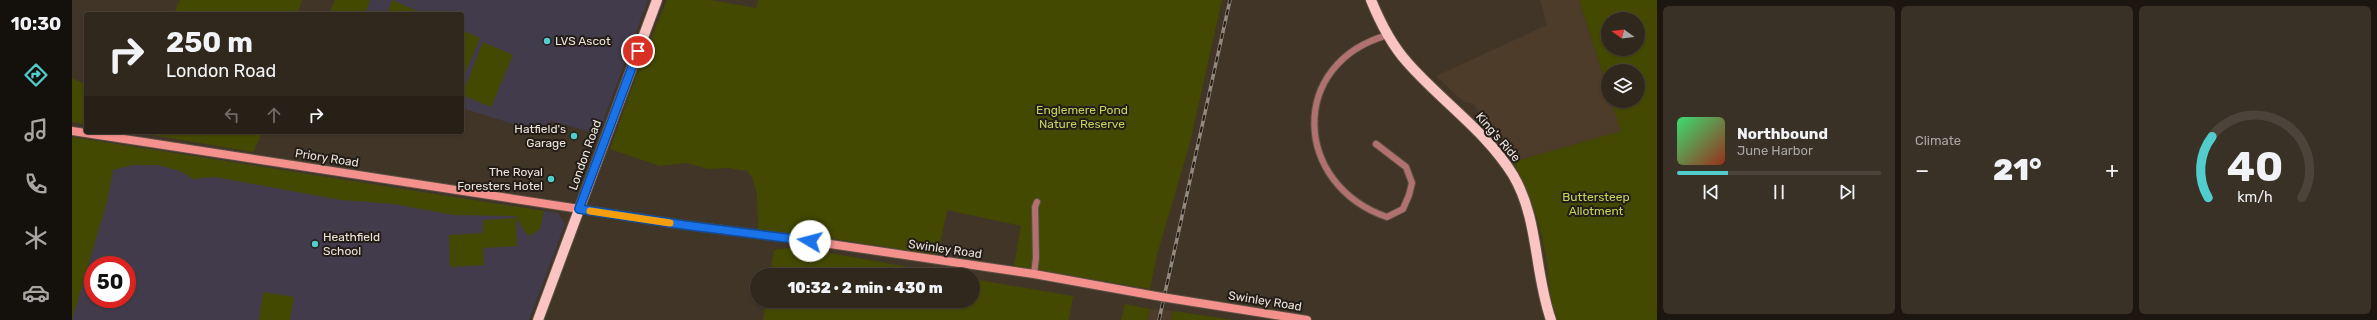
<!DOCTYPE html>
<html lang="en">
<head>
<meta charset="utf-8">
<style>
	body { margin:0; font-family:Rubik,sans-serif; background:#393026; color:#f1f3f6; height:100vh; display:flex; flex-direction:column; font-size:15px; white-space:nowrap }
	* { box-sizing:border-box; margin:0 }
	p { font-size:13px; color:#a8a6a4 }
	.icon { flex:none; width:22px; height:22px; fill:none; stroke:currentColor; stroke-width:2; stroke-linecap:round; stroke-linejoin:round }
	.map { position:relative; flex:1; overflow:hidden }
	.side { display:flex; flex-direction:column; gap:6px; padding:6px; background:#1b1610; width:720px }
	.side>* { flex:none }
	.guide { position:absolute; left:12px; top:12px; width:380px; height:122px; border-radius:4px; box-shadow:0 1px 3px #0004,0 0 0 1px #4c443b; background:#31281d; color:#f1f3f6; overflow:hidden }
	.needle { width:26px; rotate:285deg }
	.controls { position:absolute; left:1529px; top:12px; display:grid; gap:8px }
	.controls a { display:grid; place-items:center; width:44px; height:44px; border-radius:50%; background:#31281d; box-shadow:0 1px 3px #0004,0 0 0 1px #4c443b; font-size:20px }
	.speed { position:absolute; left:12px; top:256px; display:flex; gap:8px; font-size:20px; font-weight:700; text-align:center }
	.speed>* { display:grid; place-content:center; width:52px; height:52px; border-radius:50%; background:#31281d; box-shadow:0 1px 3px #0004,0 0 0 1px #4c443b; line-height:1 }
	.speed .limit { border:6px solid #d22; background:#fff; color:#111 }
	.pin { position:absolute; display:grid; place-items:center; width:34px; height:34px; color:#fff; margin:-17px; border:2px solid #fff; border-radius:50%; box-shadow:0 1px 4px #0007 }
	.me { position:absolute; width:44px; margin:-22px; rotate:278deg; stroke-linejoin:round; filter:drop-shadow(0 0 3px #0008) }
	.turn { display:flex; align-items:center; gap:14px; height:84px; padding:0 16px; font-size:18px }
	.turn .icon { width:52px; height:52px; stroke-width:2.5 }
	.turn b { display:block; font-size:28px; line-height:34px }
	.lanes { display:flex; align-items:center; height:38px; padding:0 16px; background:#0003; justify-content:center; gap:20px; direction:ltr }
	.lanes .off { opacity:.35 }
	.big { font-size:30px; font-weight:800; line-height:1.1 }
	.side .tile { flex:1; display:flex; flex-direction:column; justify-content:center; gap:6px; min-width:0; padding:0 14px; border-radius:6px; background:#393026 }
	.side .dial { align-items:center; gap:0 }
	.dial svg { height:104px; overflow:visible; fill:none; stroke:#4c443b; stroke-width:7; stroke-linecap:round; text-anchor:middle }
	.dial text { fill:#f1f3f6; stroke:none }
	.song { display:flex; align-items:center; gap:12px }
	.cover { width:48px; height:48px; border-radius:6px; background:linear-gradient(135deg,hsl(140 70% 55%),hsl(10 70% 35%)) }
	.played { height:4px; border-radius:2px; background:linear-gradient(90deg,#52cdcd 25%,#4c443b 25%) }
	.keys { display:flex; justify-content:space-around; direction:ltr }
	.heat { display:flex; justify-content:space-between; align-items:center; font-size:22px; direction:ltr }
	.side .tiles { flex:1; display:grid; gap:6px; grid-template-columns:repeat(3,1fr) }
	.trip { position:absolute; left:678px; top:268px; width:230px; height:40px; border-radius:20px; background:#31281d; box-shadow:0 1px 3px #0004,0 0 0 1px #4c443b; font-weight:800; line-height:40px; text-align:center }
	main { display:flex; flex:1; min-height:0 }
	.tab-bar { display:flex; flex-direction:column; width:72px; justify-content:space-around; align-items:center; background:#14100c; color:#a8a6a4 }
	.tab-bar .icon { width:28px; height:28px }
	.tab-bar .current { color:#52cdcd }
	.tab-bar b { font-size:18px; color:#f1f3f6 }
	.map>svg:first-child { display:block }
</style>
</head>
<body>
<main>
<nav class="tab-bar">
<b>10:30</b>
<svg class="icon current" aria-label="directions" viewBox="0 0 24 24"><path d="M12 3l9 9-9 9-9-9zM9 14v-3h6M13 9l2 2-2 2"/></svg>
<svg class="icon" aria-label="music" viewBox="0 0 24 24"><path d="M9 18V5l10-2v13"/><circle cx="6" cy="18" r="3"/><circle cx="16" cy="16" r="3"/></svg>
<svg class="icon" aria-label="phone" viewBox="0 0 24 24"><path d="M5 4h4l2 5-3 2q2 4 5 5l2-3 5 2v4C11 20 4 13 5 4z"/></svg>
<svg class="icon" aria-label="climate" viewBox="0 0 24 24"><path d="M12 3v18M4 7l16 10M4 17L20 7"/></svg>
<svg class="icon" aria-label="car" viewBox="0 0 24 24"><path d="M5 17H2v-5l4-1 3-4h7l3 4 3 1v5h-3M9 17h6M6 11h13"/><circle cx="7" cy="17" r="2"/><circle cx="17" cy="17" r="2"/></svg>
</nav>
<div class="map">
<svg width="1585" height="320" viewBox="0 0 1585 320">
	<rect width="100%" height="100%" fill="#413527"/>
	<!-- built -->
	<g fill="#4d3c29">
		<path d="M1468 0H1507L1536 90V101H1539L1549 131 1441 162 1410 127 1411 120 1402 104 1392 102 1364 76 1475 25Z"/>
		<path d="M1078 309 1101 311 1099 320H1075Z"/>
	</g>
	<!-- education -->
	<g fill="#423b4c" fill-rule="evenodd">
		<path d="M298 0H576L526 134 479 121 473 134 390 108V14H293Z"/>
		<path d="M0 137 486 213 493 224 457 320H0ZM21 265H55V299H21Z"/>
	</g>
	<!-- green -->
	<g fill="#434900" fill-rule="evenodd">
		<path d="M108 0H230L226 13 227 14H102Z"/>
		<path d="M263 0H298L293 14H257Z"/>
		<path d="M320 0 352 14H315Z"/>
		<path d="M595 0H639L684 8 686 0H1150L1118 143 1085 255 1078 289 942 266 949 226 875 210 866 255 743 236 686 231 685 195 680 177 675 171 657 168 636 169 614 163 588 166 538 149 570 60Z"/>
		<path d="M1507 0H1585V320H1486C1477 300 1477 278 1474 257 1468 224 1458 191 1441 162L1549 131 1539 101H1566V71H1536V90ZM1536 19H1566V49H1536Z"/>
		<path d="M390 30 408 38 390 80Z"/>
		<path d="M411 42 441 55 419 107 390 95Z"/>
		<path d="M0 78 14 85V124L0 122Z"/>
		<path d="M62 132H191L181 152Z"/>
		<path d="M0 137 472 211 468 229 458 236 454 233 443 216 382 215 321 204 269 200 143 177 121 179 108 171 86 165H61L41 170 35 202 0 320Z"/>
		<path d="M444 218 445 246 411 248 412 265 378 267 377 235 411 233V220Z"/>
		<path d="M724 247 881 275H698L702 250Z"/>
		<path d="M901 279 1001 296 997 320H691L694 301H901Z"/>
		<path d="M191 292 222 297 218 320H187Z"/>
		<path d="M1053 304 1078 309 1075 320H1049Z"/>
		<path d="M1101 311 1162 320H1099Z"/>
	</g>
	<g fill="none" stroke-linecap="round" stroke-linejoin="round">
		<!-- minor casing -->
		<g stroke="#5c5144" stroke-width="8">
			<g id="minor">
				<path d="M1304 144 1334 167 1340 183 1337 195 1331 209 1315 217C1221 185 1215 63 1316 35"/>
				<path d="M962 274 964 258 963 207 965 202"/>
			</g>
		</g>
		<!-- secondary casing -->
		<g stroke="#5c5144" stroke-width="10">
			<g id="secondary">
				<path d="M0 131 612 225 724 239 962 274 1084 296"/>
				<path d="M1102 299 1235 320"/>
			</g>
		</g>
		<!-- primary casing -->
		<g stroke="#5c5144" stroke-width="12">
			<g id="primary">
				<path d="M1299 0C1308 22 1319 44 1335 62 1369 101 1414 131 1441 175 1467 219 1462 272 1479 320"/>
				<path d="M466 320 585 0"/>
			</g>
		</g>
		<!-- minor -->
		<use href="#minor" stroke="#b1726f" stroke-width="6"/>
		<!-- secondary -->
		<use href="#secondary" stroke="#f5918d" stroke-width="8"/>
		<!-- primary -->
		<use href="#primary" stroke="#f9c4c1" stroke-width="10"/>
		<!-- rail casing -->
		<g stroke="#92887d" stroke-width="3.5">
			<path id="rail" d="M1087 320 1158 0"/>
		</g>
		<!-- rail -->
		<use href="#rail" stroke="#231d17" stroke-width="2" stroke-dasharray="6" stroke-linecap="butt"/>
		<!-- secondary-bridge casing -->
		<g stroke="#5c5144" stroke-width="10" stroke-linecap="butt">
			<path id="secondary-bridge" d="M1084 296 1102 299"/>
		</g>
		<!-- secondary-bridge -->
		<use href="#secondary-bridge" stroke="#f5918d" stroke-width="8"/>
	</g>
	<g fill="none" stroke-linecap="round" stroke-linejoin="round">
		<!-- route casing -->
		<g stroke="#114b97" stroke-width="10">
			<path id="route" d="M566 51 507 209 612 225 738 241"/>
		</g>
		<!-- route -->
		<use href="#route" stroke="#1a73e8" stroke-width="7"/>
		<!-- slow -->
		<path stroke="#f59e0b" stroke-width="7" d="M518 211 598 223"/>
	</g>
	<!-- markers -->
	<g fill="#52cdcd" stroke="#231d17" stroke-width="1.5">
		<circle cx="475" cy="41" r="4"/>
		<circle cx="502" cy="136" r="4"/>
		<circle cx="479" cy="179" r="4"/>
		<circle cx="243" cy="244" r="4"/>
	</g>
	<g text-anchor="middle" stroke-width="4" stroke-linejoin="round" paint-order="stroke">
		<!-- poi labels -->
		<g font-size="12" fill="#ece4db" stroke="#231d17" text-anchor="start">
			<text x="483" y="45">LVS Ascot</text>
			<text x="494" y="133" text-anchor="end">Hatfield's<tspan x="494" dy="14">Garage</tspan></text>
			<text x="471" y="176" text-anchor="end">The Royal<tspan x="471" dy="14">Foresters Hotel</tspan></text>
			<text x="251" y="241">Heathfield<tspan x="251" dy="14">School</tspan></text>
		</g>
		<!-- park labels -->
		<g font-size="12" fill="#c7d459" stroke="#231d17">
			<text x="1010" y="114">Englemere Pond<tspan x="1010" dy="14">Nature Reserve</tspan></text>
			<text x="1524" y="201">Buttersteep<tspan x="1524" dy="14">Allotment</tspan></text>
		</g>
		<!-- street labels -->
		<g font-size="12" fill="#ece4db" stroke="#231d17">
			<text transform="translate(1426 137) rotate(49)" y="4">King's Ride</text>
			<text transform="translate(513 155) rotate(-70)" y="4">London Road</text>
			<text transform="translate(255 158) rotate(9)" y="4">Priory Road</text>
			<text transform="translate(873 249) rotate(8)" y="4">Swinley Road</text>
			<text transform="translate(1193 301) rotate(9)" y="4">Swinley Road</text>
		</g>
	</g>
</svg>
<div class="controls">
<a><svg class="needle" viewBox="-14 -14 28 28"><path d="M0-13l5 13h-10z" fill="#e53935"/><path d="M0 13l5-13h-10z" fill="#a8a6a4"/></svg></a>
<a><svg class="icon" aria-label="layers" viewBox="0 0 24 24"><path d="M12 4l9 5-9 5-9-5zM3 14l9 5 9-5"/></svg></a>
</div>
<div class="speed"><div class="limit">50</div></div>
<div class="pin" style="left:566px;top:51px;background:#d93025"><svg class="icon" aria-label="arrive" viewBox="0 0 24 24"><path d="M6 21V4h12l-3 4 3 4H6"/></svg></div>
<svg class="me" style="left:738px;top:241px" viewBox="-20 -20 40 40"><circle r="19" fill="#fff"/><path d="M0-13L10 11 0 6-10 11z" fill="#1a73e8"/></svg>
<div class="trip">10:32 · 2 min · 430 m</div>
<div class="guide">
<div class="turn"><svg class="icon" aria-label="right" viewBox="0 0 24 24"><path d="M7 20v-9h11M14 6l5 5-5 5"/></svg><div><b>250 m</b>London Road</div></div>
<div class="lanes"><svg class="icon off" aria-label="left" viewBox="0 0 24 24"><path d="M17 20v-9H6M10 6l-5 5 5 5"/></svg><svg class="icon off" aria-label="ahead" viewBox="0 0 24 24"><path d="M12 20V5M6 11l6-6 6 6"/></svg><svg class="icon" aria-label="right" viewBox="0 0 24 24"><path d="M7 20v-9h11M14 6l5 5-5 5"/></svg></div>
</div>
</div>
<section class="side">
<div class="tiles">
<div class="tile">
<div class="song"><i class="cover"></i><div><b>Northbound</b><p>June Harbor</p></div></div>
<div class="played"></div>
<div class="keys"><svg class="icon" aria-label="previous" viewBox="0 0 24 24"><path d="M18 5L8 12l10 7zM5 5v14"/></svg><svg class="icon" aria-label="pause" viewBox="0 0 24 24"><path d="M8 5v14M16 5v14"/></svg><svg class="icon" aria-label="next" viewBox="0 0 24 24"><path d="M6 5l10 7-10 7zM19 5v14"/></svg></div>
</div>
<div class="tile"><p>Climate</p>
<div class="heat"><a>−</a><b class="big">21°</b><a>+</a></div>
</div>
<div class="tile dial"><svg viewBox="0 0 100 80">
<path d="M14 69A42 42 0 1 1 86 69"/>
<path d="M14 69A42 42 0 0 1 17 22" stroke="#52cdcd"/>
<text x="50" y="56" font-size="32" font-weight="700">40</text>
<text x="50" y="72" font-size="11">km/h</text>
</svg></div>
</div>
</section>
</main>
</body>
</html>
